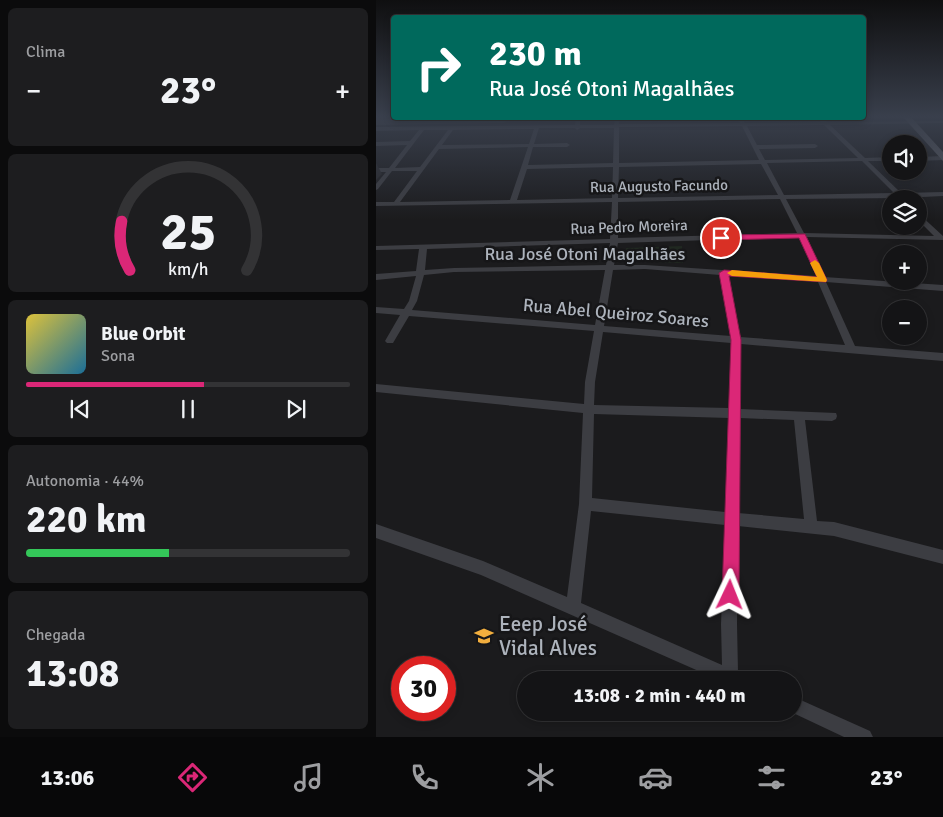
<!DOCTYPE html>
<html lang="pt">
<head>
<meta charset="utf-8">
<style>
	body { margin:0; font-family:Signika,sans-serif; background:#1d1d1f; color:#f1f3f6; height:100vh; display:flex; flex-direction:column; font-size:19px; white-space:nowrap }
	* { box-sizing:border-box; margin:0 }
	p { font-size:16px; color:#9d9ea1 }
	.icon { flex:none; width:28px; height:28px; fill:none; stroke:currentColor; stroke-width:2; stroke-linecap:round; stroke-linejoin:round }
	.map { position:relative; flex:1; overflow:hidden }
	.panel { display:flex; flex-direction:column; gap:8px; padding:8px; background:#0b0b0c; width:376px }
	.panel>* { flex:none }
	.hud { position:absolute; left:15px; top:15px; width:475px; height:105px; border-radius:5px; box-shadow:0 2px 8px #0003,0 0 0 1px #333335; background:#00695c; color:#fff; overflow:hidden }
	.tools { position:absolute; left:506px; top:135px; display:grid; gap:10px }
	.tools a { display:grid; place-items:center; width:45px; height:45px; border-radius:50%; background:#141416; box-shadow:0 2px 8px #0003,0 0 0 1px #333335; font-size:25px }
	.speed { position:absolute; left:15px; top:656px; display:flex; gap:10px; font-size:25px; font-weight:700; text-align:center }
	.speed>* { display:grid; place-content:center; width:65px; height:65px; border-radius:50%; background:#141416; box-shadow:0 2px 8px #0003,0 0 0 1px #333335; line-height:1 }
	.speed .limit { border:8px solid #d22; background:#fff; color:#111 }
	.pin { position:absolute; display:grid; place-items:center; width:42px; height:42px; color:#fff; margin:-21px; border:2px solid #fff; border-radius:50%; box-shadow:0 1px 5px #0007 }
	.me { position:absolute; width:55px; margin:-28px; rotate:2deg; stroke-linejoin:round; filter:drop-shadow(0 0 4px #0008) }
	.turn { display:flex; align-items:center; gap:18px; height:105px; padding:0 15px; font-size:22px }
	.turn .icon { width:65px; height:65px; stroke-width:2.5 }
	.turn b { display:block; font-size:35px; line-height:42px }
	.big { font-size:38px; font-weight:800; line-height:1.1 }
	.panel .widget { flex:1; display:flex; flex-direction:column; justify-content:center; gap:8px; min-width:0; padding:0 18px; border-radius:8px; background:#1d1d1f }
	.panel .dial { align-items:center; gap:0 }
	.dial svg { height:130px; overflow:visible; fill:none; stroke:#333335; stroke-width:7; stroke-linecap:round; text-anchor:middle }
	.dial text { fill:#f1f3f6; stroke:none }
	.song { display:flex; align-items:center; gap:15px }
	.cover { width:60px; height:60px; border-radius:8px; background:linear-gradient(135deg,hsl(50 70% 55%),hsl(200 70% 35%)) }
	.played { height:5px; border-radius:2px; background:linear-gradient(90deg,#db2777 55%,#333335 55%) }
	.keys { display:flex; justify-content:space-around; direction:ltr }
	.heat { display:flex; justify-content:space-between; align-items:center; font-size:28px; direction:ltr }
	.charge { height:8px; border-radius:4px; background:linear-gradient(90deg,#34c759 44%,#333335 0) }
	.trip { position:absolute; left:141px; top:671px; width:285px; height:50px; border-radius:25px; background:#141416; box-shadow:0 2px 8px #0003,0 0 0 1px #333335; font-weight:800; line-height:50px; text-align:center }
	.tabs { display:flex; height:80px; justify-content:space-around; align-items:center; background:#080809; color:#9d9ea1 }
	.tabs .icon { width:35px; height:35px }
	.tabs .current { color:#db2777 }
	.tabs b { font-size:22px; color:#f1f3f6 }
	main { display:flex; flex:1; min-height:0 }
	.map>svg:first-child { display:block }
</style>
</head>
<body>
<main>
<section class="panel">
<div class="widget"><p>Clima</p>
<div class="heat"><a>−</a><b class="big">23°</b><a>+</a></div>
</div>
<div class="widget dial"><svg viewBox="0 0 100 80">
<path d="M14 69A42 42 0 1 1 86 69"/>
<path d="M14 69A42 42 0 0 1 9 39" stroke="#db2777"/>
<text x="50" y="56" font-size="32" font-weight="700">25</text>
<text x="50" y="72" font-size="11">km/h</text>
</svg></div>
<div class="widget">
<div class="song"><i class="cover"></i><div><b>Blue Orbit</b><p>Sona</p></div></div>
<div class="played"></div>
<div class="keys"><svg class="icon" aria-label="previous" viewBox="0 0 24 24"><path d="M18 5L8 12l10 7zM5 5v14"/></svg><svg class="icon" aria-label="pause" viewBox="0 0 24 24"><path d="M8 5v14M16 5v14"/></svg><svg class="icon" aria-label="next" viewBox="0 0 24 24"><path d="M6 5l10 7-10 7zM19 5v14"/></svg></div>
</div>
<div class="widget"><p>Autonomia · 44%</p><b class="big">220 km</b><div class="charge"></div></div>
<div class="widget"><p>Chegada</p><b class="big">13:08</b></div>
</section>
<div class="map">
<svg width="567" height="737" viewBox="0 0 567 737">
	<rect width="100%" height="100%" fill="#1b1b1d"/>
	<!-- green -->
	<path fill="#202821" d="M306 246 307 263 251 261 250 248Z"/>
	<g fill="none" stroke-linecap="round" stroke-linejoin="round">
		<!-- street -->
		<g fill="#3c3d42" fill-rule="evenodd">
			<path d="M200 118H204V125H238L239 118H243V124L364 123 362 118H366L369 123 445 122 442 118H446L451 122 567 121V123L454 125 489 158 515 157V161H492L525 193 567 192V196L525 198 410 199 428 233 558 236 542 220V213L567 236V240L431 237 448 277 567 285V291L450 282 479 346 567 353V361L365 344 364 409 460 413 461 416 460 419 456 421 429 420 441 521 458 522 567 550V564L458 536 362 526 361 624 362 672 368 674 370 680H343L105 575 0 538V524L107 561 191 597 203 504 207 413 0 392V384L208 404 209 382 218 331 33 316 17 343H11L9 341 24 315 0 313V307L28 309 33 301 40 276 0 280V274L40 271 43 249 0 250V246L234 239 236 202 0 206V202H18L41 171H16L2 189 0 190V184L10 172H0V168H13L31 145 0 146V142L34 141 43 130 0 131V127L199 125ZM448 125 482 158 389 160 383 149 439 148 442 146 439 144 381 145 371 126ZM366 126 383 160 243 163V127ZM163 128H199L201 130 204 128H238L237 163 152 165 157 147H191L194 145 191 143 158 144ZM158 129 153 144 66 145 77 130ZM48 130H72L44 167 19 168ZM152 147 134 200 24 202 63 149ZM486 161 518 193 408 195 391 163ZM385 164 402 195 242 198 243 167ZM237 167 236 198 141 200 151 169ZM404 199 421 233 242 238V202ZM423 237 440 276 269 265H238L242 243ZM234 243 230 265 78 268 49 270 51 249ZM269 269 344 275 355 336 228 326 237 270ZM229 270 219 325 36 310 41 301 48 275 78 272ZM352 275 442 282 469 345 364 337ZM227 332 355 343 353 408 218 405 219 382ZM218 414 353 418 349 512 216 498ZM364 418 418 420 428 519 362 513ZM215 511 349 525 345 624 346 665 205 603Z"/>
			<path d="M567 156V160L542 161V157Z"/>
			<path d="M418 697 494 731 497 737H468L415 712H418Z"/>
		</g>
		<!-- primary -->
		<path fill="#585a61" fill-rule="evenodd" d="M527 117H535L567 152V161Z"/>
	</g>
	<!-- wall -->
	<path fill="#37373b" d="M0 117 18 118H132L129 123 0 125Z"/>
	<!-- shaded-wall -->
	<g fill="#262629">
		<path d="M128 118H132L129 123Z"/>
		<path d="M0 163 6 174 0 180Z"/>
	</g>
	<!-- sky -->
	<linearGradient id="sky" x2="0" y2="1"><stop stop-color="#0f0f10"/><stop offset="0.53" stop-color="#393f4c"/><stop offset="1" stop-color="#393f4c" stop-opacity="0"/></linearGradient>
	<rect width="567" height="220" fill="url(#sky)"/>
	<!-- route -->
	<path fill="#db2777" stroke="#8e194d" d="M429 234 451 280 450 282 353 276 365 340 363 595 360 601 354 603 348 601 346 595 355 340 343 273 348 270 441 277 423 238 345 240 341 238 345 235Z"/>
	<!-- slow -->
	<path fill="#f59e0b" d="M439 260 443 263 451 280 450 282 356 276 351 273 356 270 441 277 434 263Z"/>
	<!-- icons -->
	<defs>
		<g id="university-bare" transform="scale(1.5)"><path d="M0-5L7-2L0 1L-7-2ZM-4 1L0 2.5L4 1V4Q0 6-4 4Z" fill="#f2ae3e" stroke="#161618" stroke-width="2.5" paint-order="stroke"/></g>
	</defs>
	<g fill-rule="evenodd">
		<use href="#university-bare" x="108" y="636"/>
	</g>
	<g text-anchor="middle" stroke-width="5" stroke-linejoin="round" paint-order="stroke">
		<!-- far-street labels -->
		<g font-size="15" fill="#adb3bc" stroke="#161618">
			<text transform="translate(283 186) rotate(-1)" y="5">Rua Augusto Facundo</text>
			<text transform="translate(253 227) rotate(-2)" y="5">Rua Pedro Moreira</text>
		</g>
		<!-- street labels -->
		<g font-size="18" fill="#adb3bc" stroke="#161618">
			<text x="209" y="260">Rua José Otoni Magalhães</text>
			<text transform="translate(240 313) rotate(5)" y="6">Rua Abel Queiroz Soares</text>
		</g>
		<!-- near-poi labels -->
		<g font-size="21" fill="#adb3bc" stroke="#161618" text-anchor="start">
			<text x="123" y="631">Eeep José<tspan x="123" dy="24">Vidal Alves</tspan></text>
		</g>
	</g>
</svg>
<div class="tools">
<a><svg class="icon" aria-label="sound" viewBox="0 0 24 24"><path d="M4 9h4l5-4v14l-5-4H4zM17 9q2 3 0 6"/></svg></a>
<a><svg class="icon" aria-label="layers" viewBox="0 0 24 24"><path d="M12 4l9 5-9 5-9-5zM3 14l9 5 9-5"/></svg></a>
<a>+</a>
<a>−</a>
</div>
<div class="speed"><div class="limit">30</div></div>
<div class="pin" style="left:345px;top:238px;background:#d93025"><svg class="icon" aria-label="arrive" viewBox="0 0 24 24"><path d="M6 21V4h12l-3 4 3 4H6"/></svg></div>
<svg class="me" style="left:354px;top:595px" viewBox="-20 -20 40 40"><path d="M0-17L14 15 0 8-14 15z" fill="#db2777" stroke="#fff" stroke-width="4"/></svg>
<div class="trip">13:08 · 2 min · 440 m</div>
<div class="hud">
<div class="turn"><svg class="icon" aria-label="right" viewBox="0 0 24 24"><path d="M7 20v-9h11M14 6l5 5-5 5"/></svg><div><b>230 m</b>Rua José Otoni Magalhães</div></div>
</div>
</div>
</main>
<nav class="tabs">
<b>13:06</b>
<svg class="icon current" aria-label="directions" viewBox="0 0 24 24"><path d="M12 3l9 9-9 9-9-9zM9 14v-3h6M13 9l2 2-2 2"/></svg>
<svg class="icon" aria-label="music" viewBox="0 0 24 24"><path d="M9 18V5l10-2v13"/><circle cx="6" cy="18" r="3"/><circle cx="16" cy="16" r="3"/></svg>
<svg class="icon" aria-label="phone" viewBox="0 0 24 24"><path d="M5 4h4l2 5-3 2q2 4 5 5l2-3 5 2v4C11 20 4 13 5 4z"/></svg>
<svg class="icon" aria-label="climate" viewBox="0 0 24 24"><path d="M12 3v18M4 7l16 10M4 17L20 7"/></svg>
<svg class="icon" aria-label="car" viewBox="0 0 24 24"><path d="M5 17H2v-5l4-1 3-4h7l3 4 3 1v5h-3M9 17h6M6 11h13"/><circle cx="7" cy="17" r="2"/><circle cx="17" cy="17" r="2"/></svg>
<svg class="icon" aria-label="filters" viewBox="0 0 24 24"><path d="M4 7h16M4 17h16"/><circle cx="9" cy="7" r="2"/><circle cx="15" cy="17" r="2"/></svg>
<b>23°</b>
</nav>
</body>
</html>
